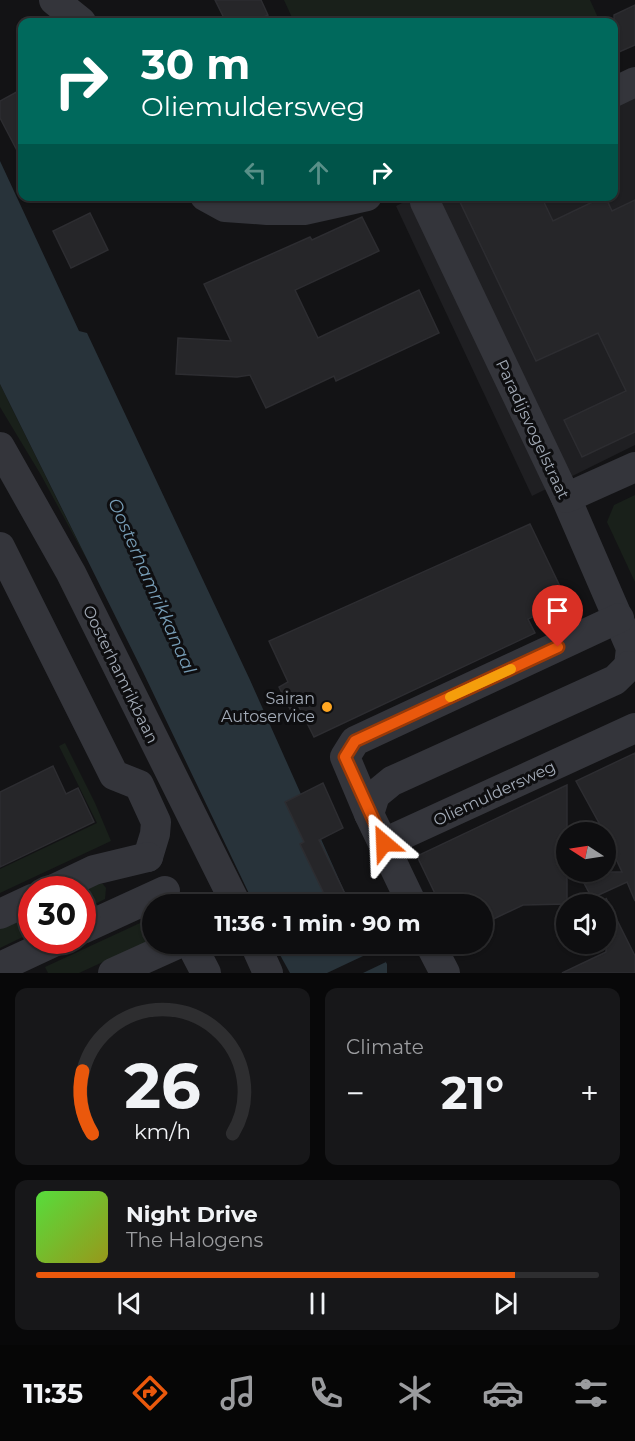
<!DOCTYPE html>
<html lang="en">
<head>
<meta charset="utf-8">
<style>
	body { margin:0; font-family:Montserrat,sans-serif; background:#171719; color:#f1f3f6; height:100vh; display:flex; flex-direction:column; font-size:22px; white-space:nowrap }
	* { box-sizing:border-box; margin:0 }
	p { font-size:20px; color:#9b9c9f }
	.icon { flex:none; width:33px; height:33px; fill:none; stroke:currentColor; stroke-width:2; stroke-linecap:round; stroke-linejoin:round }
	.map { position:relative; height:973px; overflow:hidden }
	.sheet { display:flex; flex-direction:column; gap:15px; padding:15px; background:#080809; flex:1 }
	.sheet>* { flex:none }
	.top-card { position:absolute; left:18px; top:18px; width:600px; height:183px; border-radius:12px; box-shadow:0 2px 4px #0004,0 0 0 2px #2e2e30; background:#00695c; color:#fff; overflow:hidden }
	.needle { width:39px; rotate:282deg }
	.controls { position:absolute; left:556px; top:822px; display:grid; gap:12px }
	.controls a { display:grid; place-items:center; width:60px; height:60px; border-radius:50%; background:#0e0e10; box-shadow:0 2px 4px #0004,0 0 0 2px #2e2e30; font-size:30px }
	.speed { position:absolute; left:18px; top:876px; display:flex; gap:12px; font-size:30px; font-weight:700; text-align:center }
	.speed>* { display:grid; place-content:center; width:78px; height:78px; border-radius:50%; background:#0e0e10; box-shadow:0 2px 4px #0004,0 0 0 2px #2e2e30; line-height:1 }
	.speed .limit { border:9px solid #d22; background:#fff; color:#111 }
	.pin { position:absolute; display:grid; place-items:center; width:51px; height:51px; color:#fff; margin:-62px -26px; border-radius:50% 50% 50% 0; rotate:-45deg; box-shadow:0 0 6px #0007 }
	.pin .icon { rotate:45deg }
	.me { position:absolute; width:66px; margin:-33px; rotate:334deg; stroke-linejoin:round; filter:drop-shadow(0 0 4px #0008) }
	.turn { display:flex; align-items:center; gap:21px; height:126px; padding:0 24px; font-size:27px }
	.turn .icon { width:78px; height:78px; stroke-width:2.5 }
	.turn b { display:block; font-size:42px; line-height:51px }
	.lanes { display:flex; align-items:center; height:57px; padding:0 24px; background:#0003; justify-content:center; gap:30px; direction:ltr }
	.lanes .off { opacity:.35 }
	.big { font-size:45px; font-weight:700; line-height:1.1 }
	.sheet .card { flex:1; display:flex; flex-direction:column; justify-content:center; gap:9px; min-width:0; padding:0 21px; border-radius:12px; background:#171719 }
	.sheet .dial { align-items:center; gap:0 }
	.dial svg { height:156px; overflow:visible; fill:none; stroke:#2e2e30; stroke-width:7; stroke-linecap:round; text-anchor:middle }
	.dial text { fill:#f1f3f6; stroke:none }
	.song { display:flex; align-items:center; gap:18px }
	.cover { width:72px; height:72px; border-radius:9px; background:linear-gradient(135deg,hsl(110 70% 55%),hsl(60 70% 35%)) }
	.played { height:6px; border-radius:3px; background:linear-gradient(90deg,#ea580c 85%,#2e2e30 85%) }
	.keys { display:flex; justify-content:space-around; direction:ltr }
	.heat { display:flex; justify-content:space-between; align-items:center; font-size:33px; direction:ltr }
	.sheet .tiles { flex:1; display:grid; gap:15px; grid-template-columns:1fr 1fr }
	.card:last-child { grid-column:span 2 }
	.trip { position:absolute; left:142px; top:894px; width:351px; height:60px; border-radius:30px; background:#0e0e10; box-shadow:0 2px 4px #0004,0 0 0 2px #2e2e30; font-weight:700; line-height:60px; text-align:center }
	.tabs { display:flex; height:96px; justify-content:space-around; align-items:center; background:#060606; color:#9b9c9f }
	.tabs .icon { width:42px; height:42px }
	.tabs .selected { color:#ea580c }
	.tabs b { font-size:27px; color:#f1f3f6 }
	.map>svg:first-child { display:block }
</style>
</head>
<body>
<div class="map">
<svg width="635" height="973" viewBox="0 0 635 973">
	<rect width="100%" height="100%" fill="#131315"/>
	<!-- built -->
	<path fill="#1f1f22" d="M635 96V445L532 496 396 206 417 196H614V105Z"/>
	<!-- green -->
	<g fill="#19201a">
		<path d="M284 0H590L600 22H294Z"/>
		<path d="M0 384 88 562 41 475 0 407Z"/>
		<path d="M635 495V582L607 522 614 505Z"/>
		<path d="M65 743 95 803 111 841 0 893V869L97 823 59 746Z"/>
		<path d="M97 883 103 884 106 888 105 899 83 910 82 890Z"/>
		<path d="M31 913V933L0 948V928Z"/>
		<path d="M153 917V939L79 973H48L45 967Z"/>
	</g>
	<!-- water -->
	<g fill="#28333a">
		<path d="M0 161 79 331 87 333 250 680 350 904H254L143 672 0 384Z"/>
		<path d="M274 944H375L387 964V973H290Z"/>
	</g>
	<!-- pier -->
	<path fill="#131315" d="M380 948 386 962 363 973H327Z"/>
	<!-- building -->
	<g fill="#262629" stroke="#2d2d31" stroke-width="1.5">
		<path d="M215 0H261L268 15 252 22H226Z"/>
		<path d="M635 5V45L619 52 614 41V15Z"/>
		<path d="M22 89V160L0 118V101Z"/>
		<path d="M471 196H541L553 221 605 196 612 211 635 200V432L582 457 564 420 626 391 598 333 536 361 460 202Z"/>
		<path d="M90 213 108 250 71 268 53 231Z"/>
		<path d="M362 217 379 251 295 290 318 338 419 290 439 333 336 381 334 376 266 408 250 375 237 377 176 374 178 338 231 341 204 284 310 237 312 240Z"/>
		<path d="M530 524 567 601 528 619 535 633 314 737 298 705 290 709 279 687 288 682 269 641Z"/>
		<path d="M635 753V901L627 882 592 898 578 872H622L606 837V832H604L576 781Z"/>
		<path d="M53 766 66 794 78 788 94 822 0 867V792Z"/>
		<path d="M323 783 343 828 319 840 350 904H329L300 844 304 842 285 802Z"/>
		<path d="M567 785V904L523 905 483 924V904H440L417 856Z"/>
		<path d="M606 898 635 956V973H562L606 952Z"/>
	</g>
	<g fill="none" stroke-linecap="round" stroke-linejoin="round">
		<!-- minor -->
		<g stroke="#34353b" stroke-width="30">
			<path d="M54 0 81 22"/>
			<path d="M614 92 635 82"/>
			<path d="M205 196 225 207 267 210H304L367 196"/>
			<path d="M424 196 425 202 566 498 631 648 629 666"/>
			<path d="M0 447 71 573 236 904"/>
			<path d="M566 498 635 467"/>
			<path d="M0 547 114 775 139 785 156 822 155 834 148 857"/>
			<path d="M369 814 345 757 355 741 619 618"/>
			<path d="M384 843 635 728"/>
			<path d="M52 890 94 870 148 857"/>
			<path d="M412 904 369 814 375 795 392 781 615 680 629 666"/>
			<path d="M0 914 32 899"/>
			<path d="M82 929 165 891"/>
			<path d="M191 944 206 973"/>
			<path d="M255 944 268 973"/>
			<path d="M430 944 445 973"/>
			<path d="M0 967 58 940"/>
			<path d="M113 973 177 944"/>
		</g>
	</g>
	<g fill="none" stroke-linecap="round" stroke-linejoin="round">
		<!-- route casing -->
		<g stroke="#983908" stroke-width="15">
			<path id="route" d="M384 843 345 757 355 741 558 647"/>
		</g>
		<!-- route -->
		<use href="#route" stroke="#ea580c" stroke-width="10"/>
		<!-- slow -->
		<path stroke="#f59e0b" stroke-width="10" d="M450 697 511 669"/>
	</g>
	<!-- markers -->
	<circle fill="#ffa621" stroke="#0e0e10" stroke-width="2" cx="327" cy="707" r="6"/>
	<g text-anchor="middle" stroke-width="6" stroke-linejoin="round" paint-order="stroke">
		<!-- street labels -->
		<g font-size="16" fill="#a3abb7" stroke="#0e0e10">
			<text transform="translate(533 429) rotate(65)" y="6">Paradijsvogelstraat</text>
			<text transform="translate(121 674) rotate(64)" y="6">Oosterhamrikbaan</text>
			<text transform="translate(494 793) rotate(-25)" y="6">Oliemuldersweg</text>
		</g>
		<!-- poi labels -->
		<g font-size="16" fill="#a3abb7" stroke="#0e0e10" text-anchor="end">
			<text x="315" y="704">Sairan<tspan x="315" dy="18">Autoservice</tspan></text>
		</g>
		<!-- water labels -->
		<g font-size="18" font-style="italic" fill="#779db6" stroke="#0e0e10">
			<text transform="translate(152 586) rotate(66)" y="6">Oosterhamrikkanaal</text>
		</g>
	</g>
</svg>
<div class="controls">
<a><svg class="needle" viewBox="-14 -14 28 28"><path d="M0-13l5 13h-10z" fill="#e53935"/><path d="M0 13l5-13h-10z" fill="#9b9c9f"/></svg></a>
<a><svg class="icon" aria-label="sound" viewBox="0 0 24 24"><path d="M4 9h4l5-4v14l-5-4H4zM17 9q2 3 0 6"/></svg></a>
</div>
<div class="speed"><div class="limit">30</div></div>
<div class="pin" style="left:558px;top:647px;background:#d93025"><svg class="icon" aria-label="arrive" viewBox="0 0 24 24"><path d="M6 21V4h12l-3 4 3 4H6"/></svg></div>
<svg class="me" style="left:384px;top:843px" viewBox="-20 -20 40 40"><path d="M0-17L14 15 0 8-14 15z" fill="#ea580c" stroke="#fff" stroke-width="4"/></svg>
<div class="trip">11:36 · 1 min · 90 m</div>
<div class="top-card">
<div class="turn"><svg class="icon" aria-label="right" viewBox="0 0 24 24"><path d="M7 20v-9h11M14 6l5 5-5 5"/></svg><div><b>30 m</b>Oliemuldersweg</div></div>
<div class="lanes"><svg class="icon off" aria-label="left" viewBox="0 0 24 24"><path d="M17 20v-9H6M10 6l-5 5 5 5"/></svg><svg class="icon off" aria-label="ahead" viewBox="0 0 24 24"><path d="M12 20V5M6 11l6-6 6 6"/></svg><svg class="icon" aria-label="right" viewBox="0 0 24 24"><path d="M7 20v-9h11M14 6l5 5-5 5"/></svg></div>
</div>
</div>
<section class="sheet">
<div class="tiles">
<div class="card dial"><svg viewBox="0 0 100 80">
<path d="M14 69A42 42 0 1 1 86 69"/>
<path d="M14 69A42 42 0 0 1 9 37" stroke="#ea580c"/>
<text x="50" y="56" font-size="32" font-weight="700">26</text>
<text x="50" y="72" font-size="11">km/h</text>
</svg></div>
<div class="card"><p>Climate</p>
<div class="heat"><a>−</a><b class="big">21°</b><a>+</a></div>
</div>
<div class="card">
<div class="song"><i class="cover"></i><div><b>Night Drive</b><p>The Halogens</p></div></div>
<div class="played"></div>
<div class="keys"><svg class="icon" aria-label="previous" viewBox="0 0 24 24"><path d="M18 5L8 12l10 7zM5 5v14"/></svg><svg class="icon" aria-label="pause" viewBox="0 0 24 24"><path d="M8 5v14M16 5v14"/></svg><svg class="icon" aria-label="next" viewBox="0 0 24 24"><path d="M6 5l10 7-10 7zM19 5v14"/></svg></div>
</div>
</div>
</section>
<nav class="tabs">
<b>11:35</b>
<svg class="icon selected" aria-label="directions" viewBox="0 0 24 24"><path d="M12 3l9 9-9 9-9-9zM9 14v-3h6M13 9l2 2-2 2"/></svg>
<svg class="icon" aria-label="music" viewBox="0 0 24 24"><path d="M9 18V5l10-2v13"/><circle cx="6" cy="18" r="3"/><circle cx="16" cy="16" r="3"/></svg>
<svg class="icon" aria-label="phone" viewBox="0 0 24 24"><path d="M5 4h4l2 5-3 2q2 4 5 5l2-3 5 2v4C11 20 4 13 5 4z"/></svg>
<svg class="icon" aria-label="climate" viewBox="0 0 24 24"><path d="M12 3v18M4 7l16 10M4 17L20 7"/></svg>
<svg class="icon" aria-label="car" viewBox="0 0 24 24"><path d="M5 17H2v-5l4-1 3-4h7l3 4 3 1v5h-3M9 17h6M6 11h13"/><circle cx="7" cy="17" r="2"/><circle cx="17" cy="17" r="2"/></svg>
<svg class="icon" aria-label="filters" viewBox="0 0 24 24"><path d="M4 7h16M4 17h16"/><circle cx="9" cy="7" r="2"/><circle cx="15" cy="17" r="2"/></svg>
</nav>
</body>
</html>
